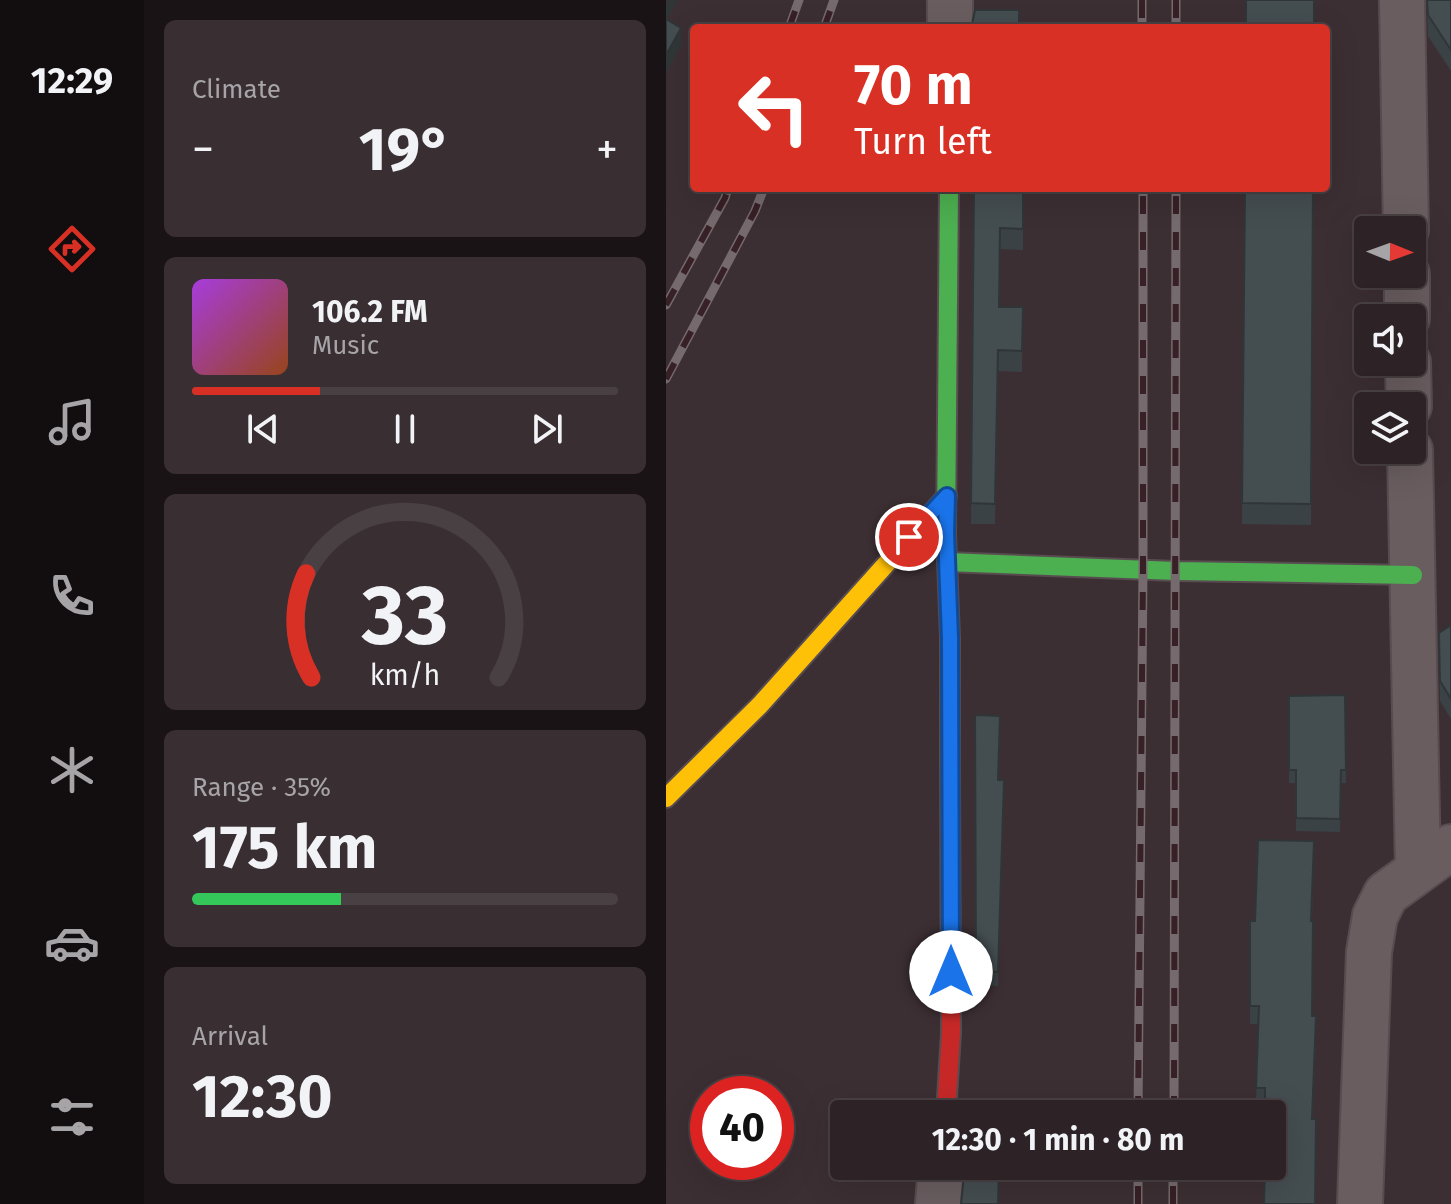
<!DOCTYPE html>
<html lang="en">
<head>
<meta charset="utf-8">
<style>
	body { margin:0; font-family:"Fira Sans",sans-serif; background:#392f32; color:#f1f3f6; height:100vh; display:flex; flex-direction:column; font-size:30px; white-space:nowrap }
	* { box-sizing:border-box; margin:0 }
	p { font-size:26px; color:#a7a4a7 }
	.icon { flex:none; width:44px; height:44px; fill:none; stroke:currentColor; stroke-width:2; stroke-linecap:round; stroke-linejoin:round }
	.map { position:relative; flex:1; overflow:hidden }
	.panel { display:flex; flex-direction:column; gap:20px; padding:20px; background:#191315; width:522px }
	.panel>* { flex:none }
	.guide { position:absolute; left:24px; top:24px; width:640px; height:168px; border-radius:8px; box-shadow:0 8px 32px #0002,0 0 0 2px #484043; background:#d93025; color:#fff; overflow:hidden }
	.needle { width:52px; rotate:91deg }
	.controls { position:absolute; left:688px; top:216px; display:grid; gap:16px }
	.controls a { display:grid; place-items:center; width:72px; height:72px; border-radius:8px; background:#2d2326; box-shadow:0 8px 32px #0002,0 0 0 2px #484043; font-size:40px }
	.speed { position:absolute; left:24px; top:1076px; display:flex; gap:16px; font-size:40px; font-weight:700; text-align:center }
	.speed>* { display:grid; place-content:center; width:104px; height:104px; border-radius:50%; background:#2d2326; box-shadow:0 8px 32px #0002,0 0 0 2px #484043; line-height:1 }
	.speed .limit { border:12px solid #d22; background:#fff; color:#111 }
	.pin { position:absolute; display:grid; place-items:center; width:68px; height:68px; color:#fff; margin:-34px; border:4px solid #fff; border-radius:50%; box-shadow:0 2px 8px #0007 }
	.me { position:absolute; width:88px; margin:-44px; rotate:0deg; stroke-linejoin:round; filter:drop-shadow(0 0 6px #0008) }
	.turn { display:flex; align-items:center; gap:28px; height:168px; padding:0 32px; font-size:36px }
	.turn .icon { width:104px; height:104px; stroke-width:2.5 }
	.turn b { display:block; font-size:56px; line-height:68px }
	.big { font-size:60px; font-weight:700; line-height:1.1 }
	.panel .tile { flex:1; display:flex; flex-direction:column; justify-content:center; gap:12px; min-width:0; padding:0 28px; border-radius:12px; background:#392f32 }
	.panel .dial { align-items:center; gap:0 }
	.dial svg { height:208px; overflow:visible; fill:none; stroke:#484043; stroke-width:7; stroke-linecap:round; text-anchor:middle }
	.dial text { fill:#f1f3f6; stroke:none }
	.song { display:flex; align-items:center; gap:24px }
	.cover { width:96px; height:96px; border-radius:12px; background:linear-gradient(135deg,hsl(280 70% 55%),hsl(20 70% 35%)) }
	.played { height:8px; border-radius:4px; background:linear-gradient(90deg,#d93025 30%,#484043 30%) }
	.keys { display:flex; justify-content:space-around; direction:ltr }
	.heat { display:flex; justify-content:space-between; align-items:center; font-size:44px; direction:ltr }
	.charge { height:12px; border-radius:6px; background:linear-gradient(90deg,#34c759 35%,#484043 0) }
	.trip { position:absolute; left:164px; top:1100px; width:456px; height:80px; border-radius:8px; background:#2d2326; box-shadow:0 8px 32px #0002,0 0 0 2px #484043; font-weight:700; line-height:80px; text-align:center }
	main { display:flex; flex:1; min-height:0 }
	.tabs { display:flex; flex-direction:column; width:144px; justify-content:space-around; align-items:center; background:#120e0f; color:#a7a4a7 }
	.tabs .icon { width:56px; height:56px }
	.tabs .on { color:#d93025 }
	.tabs b { font-size:36px; color:#f1f3f6 }
	.map>svg:first-child { display:block }
</style>
</head>
<body>
<main>
<nav class="tabs">
<b>12:29</b>
<svg class="icon on" aria-label="directions" viewBox="0 0 24 24"><path d="M12 3l9 9-9 9-9-9zM9 14v-3h6M13 9l2 2-2 2"/></svg>
<svg class="icon" aria-label="music" viewBox="0 0 24 24"><path d="M9 18V5l10-2v13"/><circle cx="6" cy="18" r="3"/><circle cx="16" cy="16" r="3"/></svg>
<svg class="icon" aria-label="phone" viewBox="0 0 24 24"><path d="M5 4h4l2 5-3 2q2 4 5 5l2-3 5 2v4C11 20 4 13 5 4z"/></svg>
<svg class="icon" aria-label="climate" viewBox="0 0 24 24"><path d="M12 3v18M4 7l16 10M4 17L20 7"/></svg>
<svg class="icon" aria-label="car" viewBox="0 0 24 24"><path d="M5 17H2v-5l4-1 3-4h7l3 4 3 1v5h-3M9 17h6M6 11h13"/><circle cx="7" cy="17" r="2"/><circle cx="17" cy="17" r="2"/></svg>
<svg class="icon" aria-label="filters" viewBox="0 0 24 24"><path d="M4 7h16M4 17h16"/><circle cx="9" cy="7" r="2"/><circle cx="15" cy="17" r="2"/></svg>
</nav>
<section class="panel">
<div class="tile"><p>Climate</p>
<div class="heat"><a>−</a><b class="big">19°</b><a>+</a></div>
</div>
<div class="tile">
<div class="song"><i class="cover"></i><div><b>106.2 FM</b><p>Music</p></div></div>
<div class="played"></div>
<div class="keys"><svg class="icon" aria-label="previous" viewBox="0 0 24 24"><path d="M18 5L8 12l10 7zM5 5v14"/></svg><svg class="icon" aria-label="pause" viewBox="0 0 24 24"><path d="M8 5v14M16 5v14"/></svg><svg class="icon" aria-label="next" viewBox="0 0 24 24"><path d="M6 5l10 7-10 7zM19 5v14"/></svg></div>
</div>
<div class="tile dial"><svg viewBox="0 0 100 80">
<path d="M14 69A42 42 0 1 1 86 69"/>
<path d="M14 69A42 42 0 0 1 12 29" stroke="#d93025"/>
<text x="50" y="56" font-size="32" font-weight="700">33</text>
<text x="50" y="72" font-size="11">km/h</text>
</svg></div>
<div class="tile"><p>Range · 35%</p><b class="big">175 km</b><div class="charge"></div></div>
<div class="tile"><p>Arrival</p><b class="big">12:30</b></div>
</section>
<div class="map">
<svg width="785" height="1204" viewBox="0 0 785 1204">
	<rect width="100%" height="100%" fill="#3c2f33"/>
	<g fill="none" stroke-linecap="round" stroke-linejoin="round">
		<!-- street casing -->
		<g stroke="#584c50" stroke-width="48">
			<g id="street">
				<path d="M736 0 740 230"/>
				<path d="M284 28V0"/>
				<path d="M741 274V318"/>
				<path d="M742 362 743 406"/>
				<path d="M744 450 752 870"/>
				<path d="M272 1204 275 1166"/>
				<path d="M694 1204 703 952 709 916 720 894 785 847"/>
			</g>
		</g>
		<!-- fast casing -->
		<g stroke="#584c50" stroke-width="22">
			<g id="fast">
				<path d="M283 188 280 533 284 638V766"/>
				<path d="M281 562 510 571 747 575"/>
			</g>
		</g>
		<!-- slow casing -->
		<g stroke="#584c50" stroke-width="22">
			<path id="slow" d="M0 798 94 705 281 496"/>
		</g>
		<!-- jam casing -->
		<g stroke="#584c50" stroke-width="22">
			<path id="jam" d="M280 1114 285 1033 284 766"/>
		</g>
		<!-- street -->
		<use href="#street" stroke="#695d60" stroke-width="44"/>
		<!-- fast -->
		<use href="#fast" stroke="#4caf50" stroke-width="18"/>
		<!-- slow -->
		<use href="#slow" stroke="#ffc107" stroke-width="18"/>
		<!-- jam -->
		<use href="#jam" stroke="#c62828" stroke-width="18"/>
		<!-- rail casing -->
		<g stroke="#756a6e" stroke-width="9">
			<g id="rail">
				<path d="M476 0V28"/>
				<path d="M510 0V28"/>
				<path d="M123 28 133 0"/>
				<path d="M158 28 168 0"/>
				<path d="M0 305 59 198 62 188"/>
				<path d="M0 379 89 211 98 188"/>
				<path d="M472 1114 477 570V188"/>
				<path d="M508 1114 510 188"/>
				<path d="M472 1204V1166"/>
				<path d="M507 1204V1166"/>
			</g>
		</g>
		<!-- rail -->
		<use href="#rail" stroke="#372026" stroke-width="6" stroke-dasharray="18" stroke-linecap="butt"/>
	</g>
	<!-- wall -->
	<g fill="#3a4245">
		<path d="M761 0H785V71L762 36Z"/>
		<path d="M308 188 357 191V250L334 249 333 307H357L356 372 332 371 329 524H305Z"/>
		<path d="M579 188H647L645 525 576 524Z"/>
		<path d="M785 625V719L774 701 773 633Z"/>
		<path d="M679 695 680 783H675L674 832 630 831V783H623V696Z"/>
		<path d="M309 715 338 794 332 986 310 985Z"/>
		<path d="M648 860 646 921V1016L650 1034 647 1119 650 1204 599 1107H590L592 1024H584V921H589Z"/>
	</g>
	<!-- shaded-wall -->
	<g fill="#303638">
		<path d="M2 0H12L0 22V4Z"/>
		<path d="M15 28V46L0 73V55Z"/>
	</g>
	<!-- building -->
	<g fill="#444d50" stroke="#303638" stroke-width="2">
		<rect x="580" y="0" width="68" height="28"/>
		<path d="M761 0H785V50L762 15Z"/>
		<path d="M309 10H353V28H303L306 24Z"/>
		<path d="M0 19 15 28 0 55Z"/>
		<path d="M308 188H335V190L357 191V229L334 228 333 307H357L356 351 332 350 329 504 305 503Z"/>
		<path d="M579 188H647L645 504 576 503Z"/>
		<path d="M785 625V699L774 681 773 633Z"/>
		<path d="M679 695 680 770H675L674 819 630 818V770H623V696Z"/>
		<path d="M309 715 334 716 332 780H338L332 972 310 971Z"/>
		<path d="M592 840 648 841 645 921H647L646 1016H650L646 1119H650L649 1204H598L599 1166H606V1114H599V1088H590L593 1006H584V921H589Z"/>
		<path d="M299 1166H333L332 1204H295Z"/>
	</g>
	<g fill="none" stroke-linecap="round" stroke-linejoin="round">
		<!-- route casing -->
		<g stroke="#114b97" stroke-width="20">
			<path id="route" d="M243 537 281 496 280 533 284 638 285 972"/>
		</g>
		<!-- route -->
		<use href="#route" stroke="#1a73e8" stroke-width="14"/>
	</g>
</svg>
<div class="controls">
<a><svg class="needle" viewBox="-14 -14 28 28"><path d="M0-13l5 13h-10z" fill="#e53935"/><path d="M0 13l5-13h-10z" fill="#a7a4a7"/></svg></a>
<a><svg class="icon" aria-label="sound" viewBox="0 0 24 24"><path d="M4 9h4l5-4v14l-5-4H4zM17 9q2 3 0 6"/></svg></a>
<a><svg class="icon" aria-label="layers" viewBox="0 0 24 24"><path d="M12 4l9 5-9 5-9-5zM3 14l9 5 9-5"/></svg></a>
</div>
<div class="speed"><div class="limit">40</div></div>
<div class="pin" style="left:243px;top:537px;background:#d93025"><svg class="icon" aria-label="arrive" viewBox="0 0 24 24"><path d="M6 21V4h12l-3 4 3 4H6"/></svg></div>
<svg class="me" style="left:285px;top:972px" viewBox="-20 -20 40 40"><circle r="19" fill="#fff"/><path d="M0-13L10 11 0 6-10 11z" fill="#1a73e8"/></svg>
<div class="trip">12:30 · 1 min · 80 m</div>
<div class="guide">
<div class="turn"><svg class="icon" aria-label="left" viewBox="0 0 24 24"><path d="M17 20v-9H6M10 6l-5 5 5 5"/></svg><div><b>70 m</b>Turn left</div></div>
</div>
</div>
</main>
</body>
</html>
